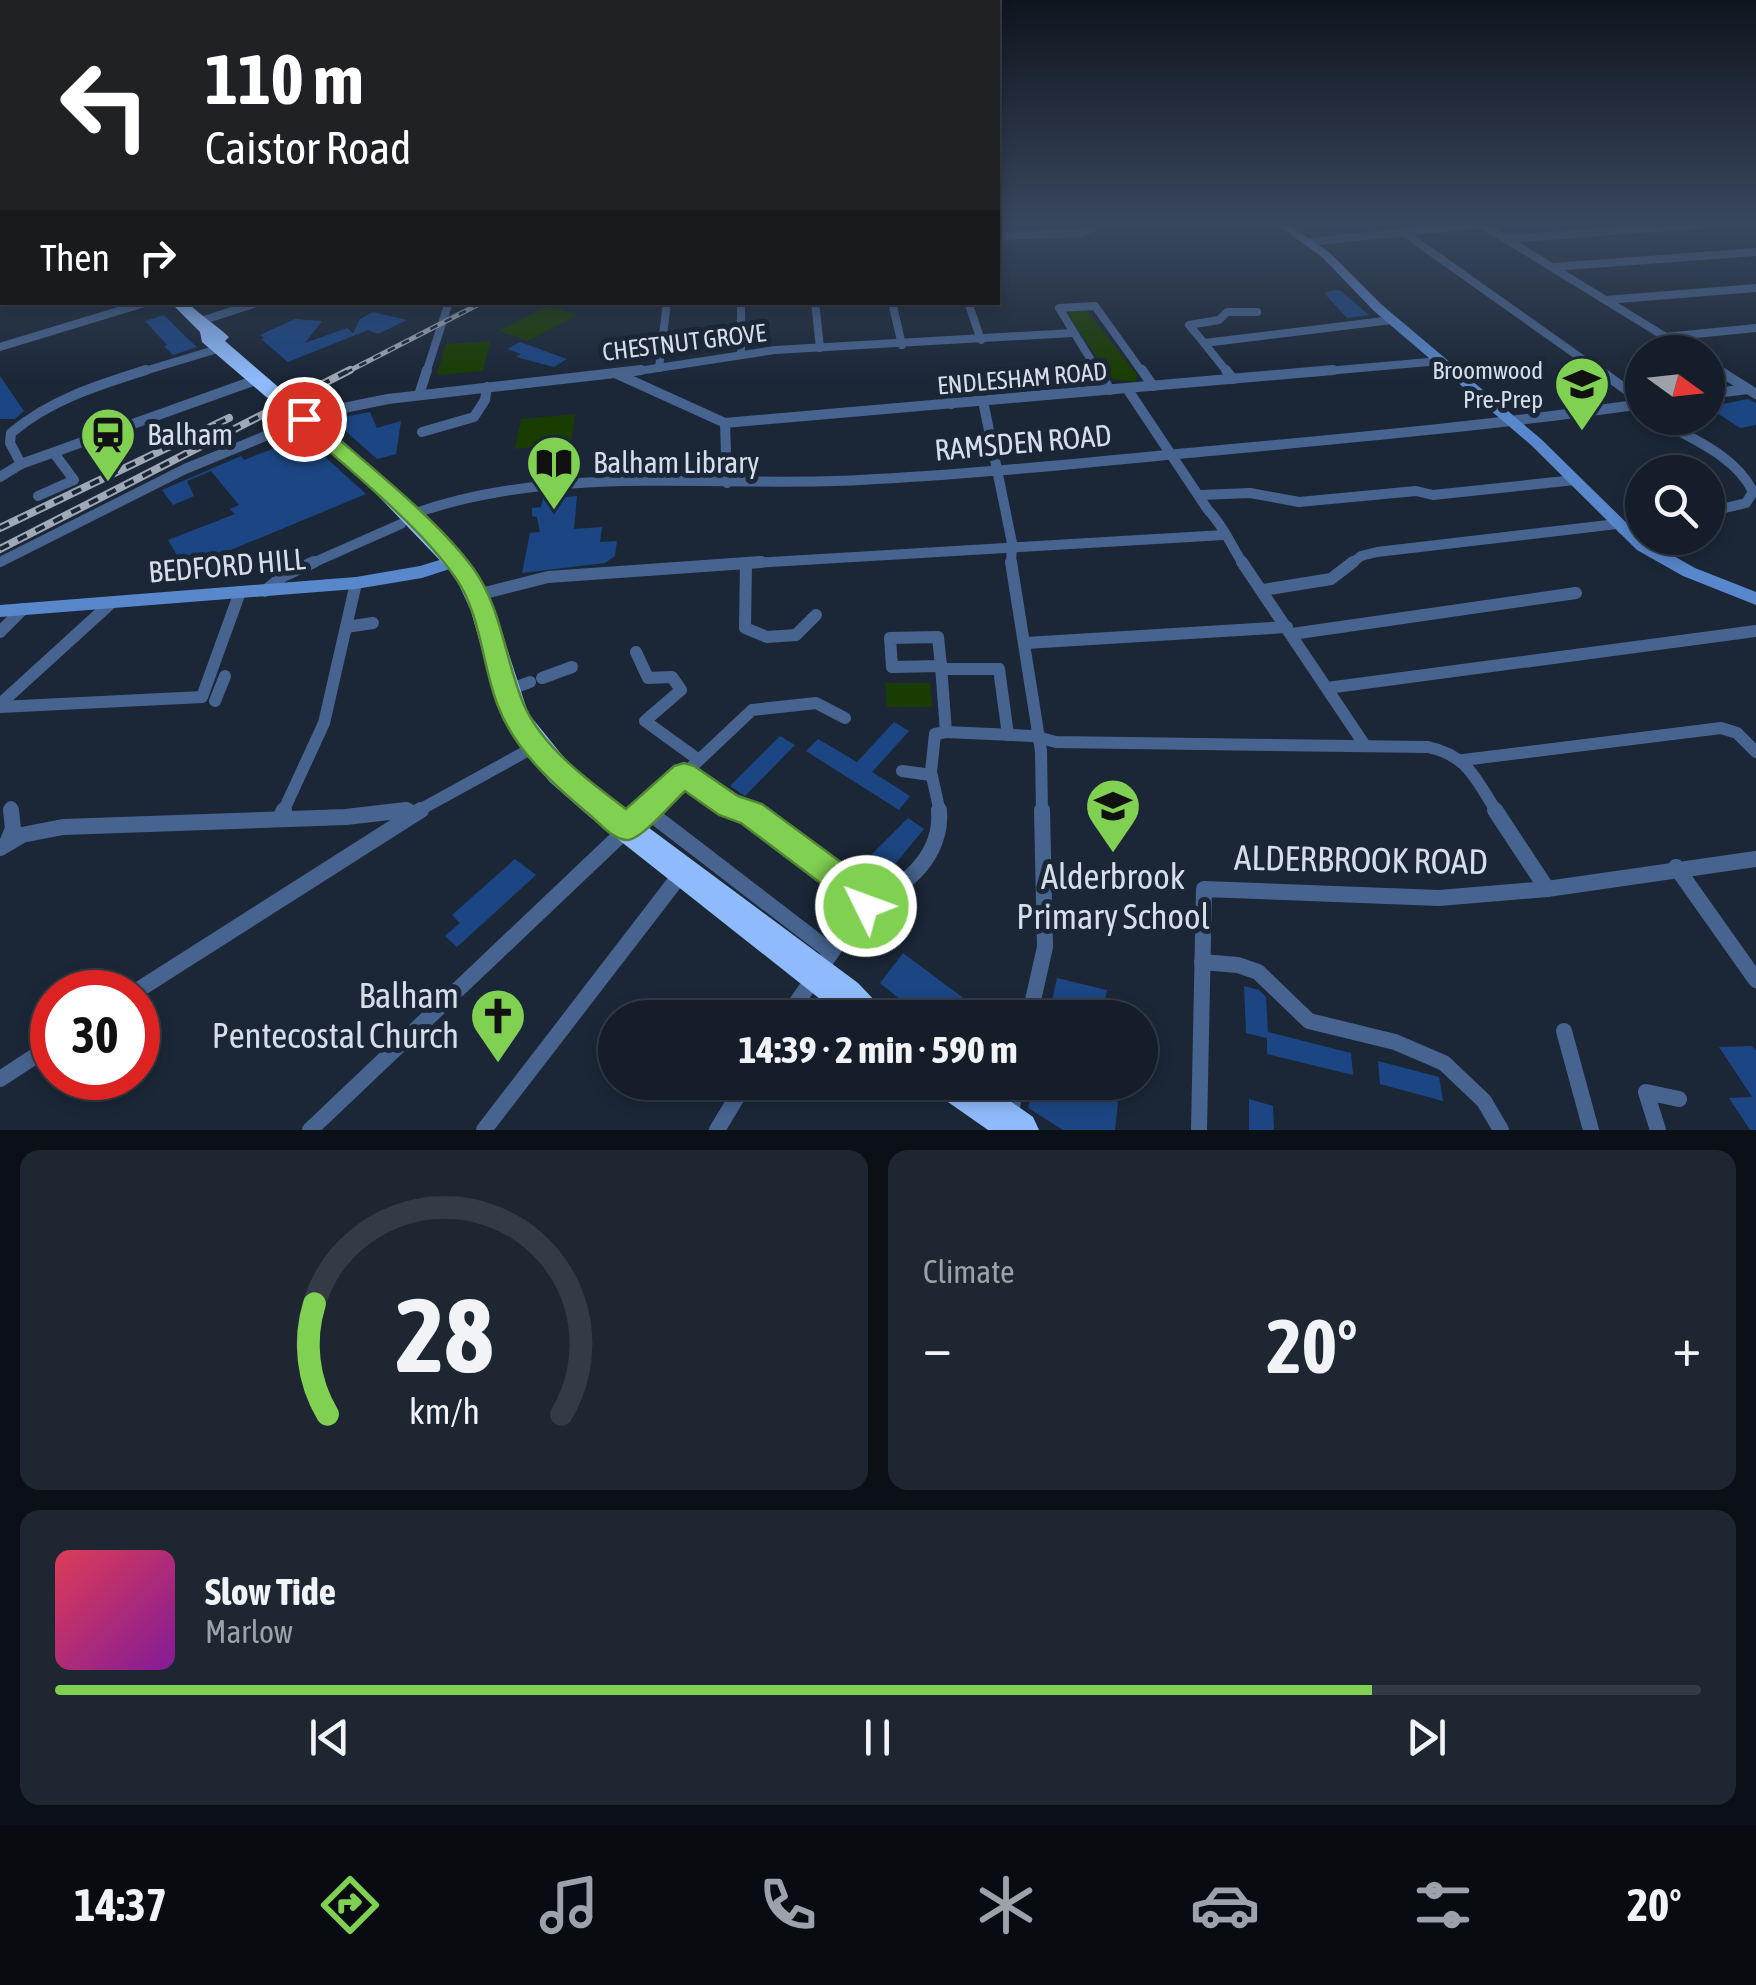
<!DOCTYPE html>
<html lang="en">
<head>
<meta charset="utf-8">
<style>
	body { margin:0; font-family:"Asap Condensed",sans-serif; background:#1d2631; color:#f1f3f6; height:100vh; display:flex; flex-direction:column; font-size:38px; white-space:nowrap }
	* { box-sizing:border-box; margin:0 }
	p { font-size:32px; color:#9da2a8 }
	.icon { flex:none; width:55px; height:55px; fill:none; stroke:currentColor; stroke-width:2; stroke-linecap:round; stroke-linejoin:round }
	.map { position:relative; height:1130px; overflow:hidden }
	.drawer { display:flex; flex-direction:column; gap:20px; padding:20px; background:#0b1017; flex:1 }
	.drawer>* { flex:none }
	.top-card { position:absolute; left:0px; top:0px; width:1000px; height:305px; box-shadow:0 5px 15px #0003,0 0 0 2px #333b46; background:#202124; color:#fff; overflow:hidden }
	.needle { width:65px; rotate:105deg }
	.controls { position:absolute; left:1625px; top:335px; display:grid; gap:20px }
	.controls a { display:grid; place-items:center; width:100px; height:100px; border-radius:50%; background:#141d29; box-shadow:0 5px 15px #0003,0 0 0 2px #333b46; font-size:50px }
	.speed { position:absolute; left:30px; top:970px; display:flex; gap:20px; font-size:50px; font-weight:700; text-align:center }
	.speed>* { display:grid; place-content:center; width:130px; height:130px; border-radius:50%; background:#141d29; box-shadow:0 5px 15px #0003,0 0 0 2px #333b46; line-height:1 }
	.speed .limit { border:15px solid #d22; background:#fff; color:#111 }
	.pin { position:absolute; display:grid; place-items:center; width:85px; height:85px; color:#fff; margin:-42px; border:5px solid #fff; border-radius:50%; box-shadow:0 2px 10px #0007 }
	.me { position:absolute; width:110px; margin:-55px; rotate:312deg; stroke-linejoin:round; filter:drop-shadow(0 0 8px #0008) }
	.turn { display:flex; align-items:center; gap:35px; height:210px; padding:0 40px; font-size:45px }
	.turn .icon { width:130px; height:130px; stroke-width:2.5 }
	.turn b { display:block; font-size:70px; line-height:85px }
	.then { display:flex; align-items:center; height:95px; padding:0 40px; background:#0003; gap:20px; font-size:38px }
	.big { font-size:75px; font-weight:700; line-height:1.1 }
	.drawer .card { flex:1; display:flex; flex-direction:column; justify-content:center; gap:15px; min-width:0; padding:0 35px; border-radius:20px; background:#1d2631 }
	.drawer .dial { align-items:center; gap:0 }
	.dial svg { height:260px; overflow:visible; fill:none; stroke:#333b46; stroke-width:7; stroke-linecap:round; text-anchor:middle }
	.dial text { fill:#f1f3f6; stroke:none }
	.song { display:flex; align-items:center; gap:30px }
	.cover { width:120px; height:120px; border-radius:15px; background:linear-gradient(135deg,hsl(350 70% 55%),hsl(290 70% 35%)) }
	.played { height:10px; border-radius:5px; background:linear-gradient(90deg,#80d051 80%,#333b46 80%) }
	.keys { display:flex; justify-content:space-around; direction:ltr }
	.heat { display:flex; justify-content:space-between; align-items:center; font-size:55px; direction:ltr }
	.drawer .tiles { flex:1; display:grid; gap:20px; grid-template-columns:1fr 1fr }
	.card:last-child { grid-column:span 2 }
	.trip { position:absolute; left:598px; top:1000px; width:560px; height:100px; border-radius:50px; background:#141d29; box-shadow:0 5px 15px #0003,0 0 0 2px #333b46; font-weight:700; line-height:100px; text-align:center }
	.menu { display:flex; height:160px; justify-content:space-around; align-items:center; background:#080c10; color:#9da2a8 }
	.menu .icon { width:70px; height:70px }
	.menu .selected { color:#80d051 }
	.menu b { font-size:45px; color:#f1f3f6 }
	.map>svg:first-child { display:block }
</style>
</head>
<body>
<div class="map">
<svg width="1756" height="1130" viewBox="0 0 1756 1130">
	<rect width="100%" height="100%" fill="#1b2737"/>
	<!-- green -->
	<g fill="#193d00">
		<path d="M548 305 577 315 528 341 499 331Z"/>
		<path d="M1086 309 1138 376 1135 382 1112 379 1068 315 1070 310Z"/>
		<path d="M490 341 483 371 437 375 446 344Z"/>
		<path d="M575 414 571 444 515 449 521 419Z"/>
		<path d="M885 683H930L932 707H887Z"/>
	</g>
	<!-- building -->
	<g fill="#1c4683">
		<path d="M1335 290 1341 291 1369 315 1347 318 1324 293Z"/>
		<path d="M373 312 407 320 378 334 368 330 288 362 261 339 264 338 260 335 295 319 322 321 305 343 347 328 353 333 360 319Z"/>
		<path d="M164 315 187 338 197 347 173 355 164 346 167 345 145 321Z"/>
		<path d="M520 342 531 346 567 359 554 367 516 357 521 354 507 349Z"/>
		<path d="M0 376 24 411 15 419H0Z"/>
		<path d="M1748 399 1756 403V425L1740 428 1708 407Z"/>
		<path d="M370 412 377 428 401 421 396 454 377 459 332 419Z"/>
		<path d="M303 437 366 494 185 569 168 540 235 514 230 509 239 505 211 471 187 481 194 496 173 505 162 490 241 456 244 460Z"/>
		<path d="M558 450 572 451 568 474 544 476 546 451Z"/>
		<path d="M577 496 574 529 602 527 600 542 617 541 615 556 605 563 522 573 530 533 540 532 537 517 532 516V508L541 507 543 499Z"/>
		<path d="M894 722 909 731 872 772 910 796 899 810 806 751 818 739 857 762Z"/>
		<path d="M780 736 795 745 745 796 730 786Z"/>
		<path d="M908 818 924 829 881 881 872 884 859 875 872 854Z"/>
		<path d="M515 859 536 875 457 947 445 936 460 923 452 915Z"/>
		<path d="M903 953 970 1003 961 1018H923L880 983Z"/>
		<path d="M1057 978 1107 990 1101 1018H1048Z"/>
		<path d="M1244 986 1259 990 1266 997 1268 1032 1351 1053 1353 1075 1267 1054V1038L1246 1033Z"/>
		<path d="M1752 1046 1756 1051V1130H1750L1729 1098 1752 1097 1719 1047Z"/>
		<path d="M1378 1061 1439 1077 1443 1101 1380 1084Z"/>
		<path d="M1034 1082H1065L1118 1102 1115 1130H1063L1028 1108Z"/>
		<path d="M1249 1099 1273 1106 1274 1130H1249Z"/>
	</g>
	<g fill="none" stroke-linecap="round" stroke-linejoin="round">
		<!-- street-far3 -->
		<g stroke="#476490" stroke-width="8">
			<path d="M1480 223 1690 352"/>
			<path d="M1403 232 1602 373"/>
			<path d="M998 236 1081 233 1092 228 1091 223"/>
			<path d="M1509 239 1719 223"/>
			<path d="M1309 242 1482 224"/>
			<path d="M1552 267 1756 252"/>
			<path d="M1606 300 1756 288"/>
			<path d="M741 302V354"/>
			<path d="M815 302 820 348"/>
			<path d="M892 302 902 345"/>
			<path d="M968 302 981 340"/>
			<path d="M198 322 259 302"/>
			<path d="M1665 337 1756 328"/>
			<path d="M1204 343 1189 325 1219 320 1227 312H1257"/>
			<path d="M0 347 148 302"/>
			<path d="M1708 364 1722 373"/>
			<path d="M659 368 667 302"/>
			<path d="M138 373 224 347"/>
			<path d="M426 373 449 302"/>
			<path d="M625 373 775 350 1072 333"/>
			<path d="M1099 373 1059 308 1095 306 1143 373"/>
			<path d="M1228 373 1204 343 1392 320"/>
			<path d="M1304 373 1440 361"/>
		</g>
		<!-- street-far2 -->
		<g stroke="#476490" stroke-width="10">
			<path d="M1098 370 1110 390"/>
			<path d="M1142 370 1153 386"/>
			<path d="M1226 370 1233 379"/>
			<path d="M1599 370 1642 401"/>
			<path d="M1718 370 1756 394"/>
			<path d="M617 374 725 423 1333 370"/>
			<path d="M946 385 951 404"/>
			<path d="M1128 390 1208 510C1224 526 1231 546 1244 565"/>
			<path d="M1708 394 1748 389"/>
			<path d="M419 395 427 370"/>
			<path d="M983 401 1012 543 1011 565"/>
			<path d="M1655 418C1688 437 1736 455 1753 492L1746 503 1708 512"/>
			<path d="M725 423 727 483"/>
			<path d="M422 432 474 417 485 400 487 387"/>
			<path d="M21 464 10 443 11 433C50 400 98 385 146 370"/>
			<path d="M0 477 21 464 256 380"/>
			<path d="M1200 495 1250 493 1299 502 1416 491 1433 495 1575 480"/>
			<path d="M38 496 74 480 54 453"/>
			<path d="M410 515C553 463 711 488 860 480 981 474 1101 461 1221 450 1362 437 1502 424 1642 404"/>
			<path d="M1622 529 1642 525"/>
			<path d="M0 562 185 469 324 412 388 399 641 370"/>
			<path d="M308 565 401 524"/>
			<path d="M719 565 1224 535"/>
			<path d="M1350 565 1361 556 1377 552 1617 524"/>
		</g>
		<!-- street-far1 -->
		<g stroke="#476490" stroke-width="12">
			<path d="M1011 562 1041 751 1042 812"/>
			<path d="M1242 562 1364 744"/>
			<path d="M746 563 745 628 767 637 796 635 816 615"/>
			<path d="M1263 590 1331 579 1353 562"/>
			<path d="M265 591 283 576 314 562"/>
			<path d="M477 595 548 577 761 562"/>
			<path d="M346 627 373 623"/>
			<path d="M0 632 23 609"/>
			<path d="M1292 634 1576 593"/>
			<path d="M938 637 941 666 892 667 890 638Z"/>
			<path d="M1026 643 1287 627"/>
			<path d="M636 652 648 678 672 677 681 690 645 721 699 760"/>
			<path d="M941 666 946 732 1033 736 1056 742 1428 747C1469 756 1475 779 1497 812"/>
			<path d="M941 669H999L1008 735"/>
			<path d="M542 678 572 667"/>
			<path d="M1327 688 1756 631"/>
			<path d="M506 691 530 682"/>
			<path d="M215 701 225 676"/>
			<path d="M0 704 111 603"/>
			<path d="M0 707 202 697 240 592"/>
			<path d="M1463 760 1721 728 1737 733 1756 752"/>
			<path d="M902 771 931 775"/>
			<path d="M684 774 729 806 749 812"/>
			<path d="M11 807V812"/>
			<path d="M283 812 324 723 356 583"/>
			<path d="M387 812H410"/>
			<path d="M416 812 536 746"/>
			<path d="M644 812 752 710 816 703 845 718"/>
			<path d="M940 812 931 772 935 734 946 732"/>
		</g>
		<!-- street -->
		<g stroke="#476490" stroke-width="16">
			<path d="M646 810 831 952"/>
			<path d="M741 810 751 813 867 901 786 1018"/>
			<path d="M1495 810 1547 889"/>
			<path d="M280 818 284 810"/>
			<path d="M7 843 13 829 11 810"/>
			<path d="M0 848 22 835 63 827 346 817 406 810 413 814"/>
			<path d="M1676 867 1756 980"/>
			<path d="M865 898C906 892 943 853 939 810"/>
			<path d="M1202 962 1238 965 1258 972 1309 1021 1395 1042 1444 1063 1484 1101 1501 1130"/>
			<path d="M135 992 421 810"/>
			<path d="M1029 1018 1045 947 1042 810"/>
			<path d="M1564 1031 1591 1130"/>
			<path d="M0 1079 52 1045"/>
			<path d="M1010 1117 1017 1082"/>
			<path d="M310 1130 647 810"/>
			<path d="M484 1130 681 874"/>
			<path d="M717 1130 746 1082"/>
			<path d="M1199 1130 1204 889 1439 898 1547 889 1756 859"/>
			<path d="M1658 1130 1646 1092 1679 1099"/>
		</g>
		<!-- secondary -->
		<g fill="#5887cc" fill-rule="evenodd">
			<path d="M1275 223H1286L1330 253 1382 305 1541 439 1642 538 1695 568 1756 592V605L1683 576 1637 550 1531 445 1374 311 1322 257Z"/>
			<path d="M456 555 465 561 462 565 422 578 356 589 0 617V605L356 577 420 566Z"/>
		</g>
		<!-- highway -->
		<g fill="#8fbbfc" fill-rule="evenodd">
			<path d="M170 302H187C200 315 216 325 229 337L225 341 402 494 472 567 495 611 528 713 570 765 610 799 858 983 880 1006 885 1018H844L590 817 550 782 517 743 495 696 471 611 455 576 362 479 202 342 200 332Z"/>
			<path d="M933 1082H983L1033 1117 1039 1130H988L938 1095Z"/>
		</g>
		<!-- rail-far1 casing -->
		<g stroke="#9fa9b5" stroke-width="5">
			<path id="rail-far1" d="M345 373 483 302"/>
		</g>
		<!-- rail casing -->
		<g stroke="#9fa9b5" stroke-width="8">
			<g id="rail">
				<path d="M0 528 229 418"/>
				<path d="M0 549 350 370"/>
			</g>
		</g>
		<!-- rail-far1 -->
		<use href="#rail-far1" stroke="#1b2737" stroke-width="2.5" stroke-dasharray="8" stroke-linecap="butt"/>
		<!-- rail -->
		<use href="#rail" stroke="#1b2737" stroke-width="4" stroke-dasharray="10" stroke-linecap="butt"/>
	</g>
	<!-- sky -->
	<linearGradient id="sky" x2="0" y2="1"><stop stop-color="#0f151e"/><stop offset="0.59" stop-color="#39475e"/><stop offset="1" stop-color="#39475e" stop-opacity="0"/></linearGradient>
	<rect width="1756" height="381" fill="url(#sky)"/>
	<!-- route -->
	<path fill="#80d051" stroke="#538735" stroke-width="2.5" d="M304 413 311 415C359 458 436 517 473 568 502 608 505 661 524 705 543 748 590 782 626 809L674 766 684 763 694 766 738 796 762 804 876 888 882 906 878 916 866 920 855 916 851 906 741 823 719 815 685 791C674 801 642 839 628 840 615 841 600 824 591 816 555 786 515 751 498 706 482 666 481 613 455 577 417 523 347 468 297 423L295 419Z"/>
	<!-- icons -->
	<defs>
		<g id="school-pin" transform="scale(2.875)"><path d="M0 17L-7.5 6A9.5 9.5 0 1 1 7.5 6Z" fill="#80d051" stroke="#1b2737"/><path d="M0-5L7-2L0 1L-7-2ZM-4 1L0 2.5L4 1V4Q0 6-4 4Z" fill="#111"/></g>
		<g id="station-pin" transform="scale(2.875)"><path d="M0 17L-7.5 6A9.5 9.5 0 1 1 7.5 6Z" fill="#80d051" stroke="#1b2737"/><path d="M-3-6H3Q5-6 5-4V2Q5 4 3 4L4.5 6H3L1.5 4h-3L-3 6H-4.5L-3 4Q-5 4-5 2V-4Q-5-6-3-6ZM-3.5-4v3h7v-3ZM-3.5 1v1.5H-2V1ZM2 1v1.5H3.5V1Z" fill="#111"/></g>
		<g id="library-pin" transform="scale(2.875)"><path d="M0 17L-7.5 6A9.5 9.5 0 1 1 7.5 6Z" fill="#80d051" stroke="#1b2737"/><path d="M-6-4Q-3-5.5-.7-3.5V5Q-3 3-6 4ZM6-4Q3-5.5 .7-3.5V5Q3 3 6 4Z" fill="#111"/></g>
		<g id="church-pin" transform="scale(2.875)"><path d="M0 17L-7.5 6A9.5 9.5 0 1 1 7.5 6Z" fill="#80d051" stroke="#1b2737"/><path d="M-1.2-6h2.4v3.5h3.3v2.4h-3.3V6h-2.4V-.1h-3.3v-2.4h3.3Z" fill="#111"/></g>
	</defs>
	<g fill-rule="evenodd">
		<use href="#school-pin" x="1582" y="384"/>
		<use href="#station-pin" x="108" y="435"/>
		<use href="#library-pin" x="554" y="463"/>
		<use href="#school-pin" x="1113" y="806"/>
		<use href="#church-pin" x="498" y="1016"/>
	</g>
	<g text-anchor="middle" stroke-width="10" stroke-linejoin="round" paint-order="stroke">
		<!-- far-street labels -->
		<g font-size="25" fill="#d6dee9" stroke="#1b2737">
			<text transform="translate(684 342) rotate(-7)" y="9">CHESTNUT GROVE</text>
			<text transform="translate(1022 378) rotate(-5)" y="9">ENDLESHAM ROAD</text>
		</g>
		<!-- far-poi labels -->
		<g font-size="25" fill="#d6dee9" stroke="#1b2737" text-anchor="end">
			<text x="1543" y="379">Broomwood<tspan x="1543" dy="29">Pre-Prep</tspan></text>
		</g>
		<!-- poi labels -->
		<g font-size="30" fill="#d6dee9" stroke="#1b2737" text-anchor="start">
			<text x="147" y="445">Balham</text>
			<text x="593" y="473">Balham Library</text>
		</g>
		<!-- street labels -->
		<g font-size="30" fill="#d6dee9" stroke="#1b2737">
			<text transform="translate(1023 443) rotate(-5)" y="10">RAMSDEN ROAD</text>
			<text transform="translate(227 566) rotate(-5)" y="10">BEDFORD HILL</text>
		</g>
		<!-- near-street labels -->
		<g font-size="35" fill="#d6dee9" stroke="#1b2737">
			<text transform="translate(1361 860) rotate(1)" y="12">ALDERBROOK ROAD</text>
		</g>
		<!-- near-poi labels -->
		<g font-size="35" fill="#d6dee9" stroke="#1b2737">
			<text x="1113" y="889">Alderbrook<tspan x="1113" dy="40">Primary School</tspan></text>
			<text x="459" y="1008" text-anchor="end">Balham<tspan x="459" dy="40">Pentecostal Church</tspan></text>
		</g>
	</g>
</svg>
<div class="controls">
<a><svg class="needle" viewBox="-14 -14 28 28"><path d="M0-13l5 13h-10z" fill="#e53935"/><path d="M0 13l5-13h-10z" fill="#9da2a8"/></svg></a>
<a><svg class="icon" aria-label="search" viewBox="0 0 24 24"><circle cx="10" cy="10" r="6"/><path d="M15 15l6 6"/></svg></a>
</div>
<div class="speed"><div class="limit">30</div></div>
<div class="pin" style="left:304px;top:419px;background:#d93025"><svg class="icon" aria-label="arrive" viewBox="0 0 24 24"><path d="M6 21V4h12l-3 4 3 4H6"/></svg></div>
<svg class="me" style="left:866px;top:906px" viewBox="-20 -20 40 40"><circle r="17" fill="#80d051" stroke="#fff" stroke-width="3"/><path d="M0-11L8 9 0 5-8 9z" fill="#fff"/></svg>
<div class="trip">14:39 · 2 min · 590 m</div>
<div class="top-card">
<div class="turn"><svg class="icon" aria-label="left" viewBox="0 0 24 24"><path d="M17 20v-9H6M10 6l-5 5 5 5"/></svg><div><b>110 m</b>Caistor Road</div></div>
<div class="then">Then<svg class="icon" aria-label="right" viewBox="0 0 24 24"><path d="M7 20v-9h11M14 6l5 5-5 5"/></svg></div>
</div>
</div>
<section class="drawer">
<div class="tiles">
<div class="card dial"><svg viewBox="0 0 100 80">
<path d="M14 69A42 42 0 1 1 86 69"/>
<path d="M14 69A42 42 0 0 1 10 35" stroke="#80d051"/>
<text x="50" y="56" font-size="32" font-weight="700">28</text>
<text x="50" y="72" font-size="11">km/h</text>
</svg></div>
<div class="card"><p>Climate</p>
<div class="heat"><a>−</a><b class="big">20°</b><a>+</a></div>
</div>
<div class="card">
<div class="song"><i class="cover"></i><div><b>Slow Tide</b><p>Marlow</p></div></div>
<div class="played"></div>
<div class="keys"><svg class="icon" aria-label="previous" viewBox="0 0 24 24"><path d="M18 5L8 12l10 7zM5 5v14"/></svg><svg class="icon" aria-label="pause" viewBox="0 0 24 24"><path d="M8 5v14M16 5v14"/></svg><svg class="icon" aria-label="next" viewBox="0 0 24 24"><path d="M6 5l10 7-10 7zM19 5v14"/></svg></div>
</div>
</div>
</section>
<nav class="menu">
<b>14:37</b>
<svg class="icon selected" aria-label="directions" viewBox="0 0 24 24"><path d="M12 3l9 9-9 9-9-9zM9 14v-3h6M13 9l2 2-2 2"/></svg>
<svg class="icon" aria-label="music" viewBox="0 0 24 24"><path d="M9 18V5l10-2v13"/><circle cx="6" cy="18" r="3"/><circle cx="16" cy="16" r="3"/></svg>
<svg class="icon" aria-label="phone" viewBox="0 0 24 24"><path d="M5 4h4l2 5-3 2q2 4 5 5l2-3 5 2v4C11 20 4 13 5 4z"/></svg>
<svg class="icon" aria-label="climate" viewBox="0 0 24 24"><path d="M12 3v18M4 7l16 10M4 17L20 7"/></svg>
<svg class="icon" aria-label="car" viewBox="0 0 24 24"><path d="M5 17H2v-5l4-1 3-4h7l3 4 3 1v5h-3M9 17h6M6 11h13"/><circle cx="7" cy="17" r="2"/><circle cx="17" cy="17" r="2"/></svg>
<svg class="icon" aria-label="filters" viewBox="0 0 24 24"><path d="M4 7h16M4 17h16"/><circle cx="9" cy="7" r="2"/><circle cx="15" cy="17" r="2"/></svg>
<b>20°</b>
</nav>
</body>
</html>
